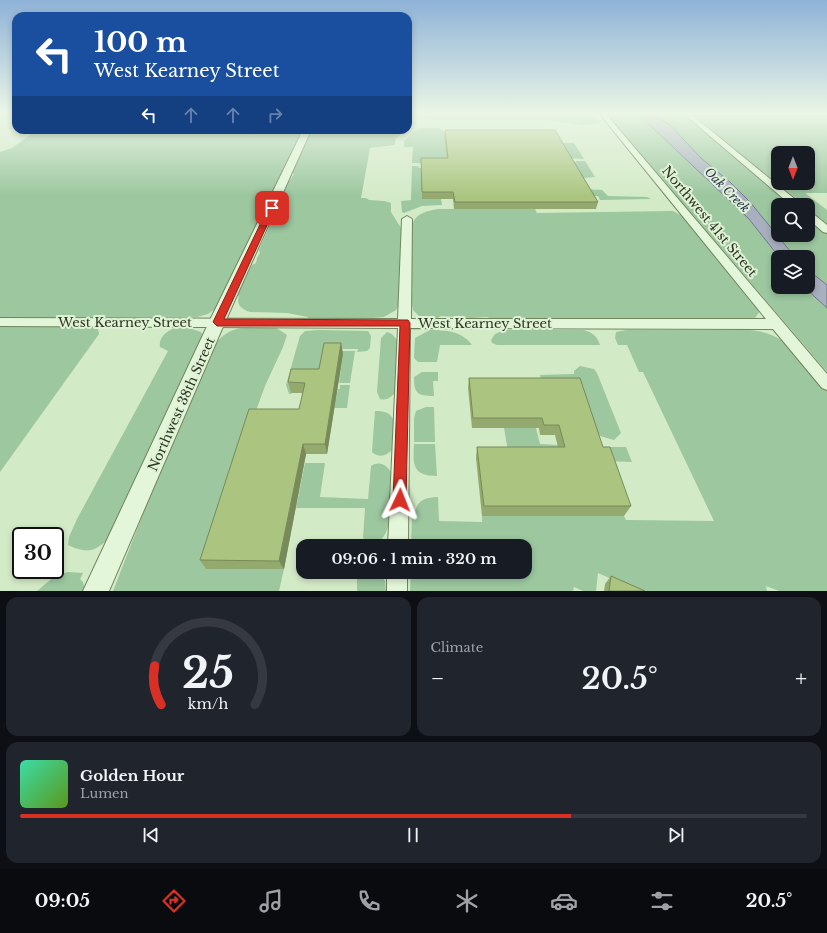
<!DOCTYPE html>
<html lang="en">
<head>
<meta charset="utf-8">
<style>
	body { margin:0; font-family:"Libre Baskerville",serif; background:#20242c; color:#f1f3f6; height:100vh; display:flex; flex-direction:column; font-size:15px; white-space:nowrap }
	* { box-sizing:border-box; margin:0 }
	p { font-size:13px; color:#9ea1a6 }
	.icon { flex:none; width:22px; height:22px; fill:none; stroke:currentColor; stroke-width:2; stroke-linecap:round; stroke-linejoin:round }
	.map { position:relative; height:591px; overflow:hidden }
	.panel { display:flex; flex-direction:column; gap:6px; padding:6px; background:#0d0f14; flex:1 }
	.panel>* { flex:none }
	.top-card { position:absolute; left:12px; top:12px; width:400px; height:122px; border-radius:12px; box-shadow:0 2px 6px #0003; background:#1a4fa0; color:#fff; overflow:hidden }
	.needle { width:26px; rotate:180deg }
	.tools { position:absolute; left:771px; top:146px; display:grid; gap:8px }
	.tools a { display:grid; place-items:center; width:44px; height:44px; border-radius:8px; background:#171b24; box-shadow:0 2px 6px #0003; font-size:20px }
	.speed { position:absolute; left:12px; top:527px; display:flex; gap:8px; font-size:20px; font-weight:700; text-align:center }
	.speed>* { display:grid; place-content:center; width:52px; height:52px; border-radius:50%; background:#171b24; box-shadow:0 2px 6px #0003; line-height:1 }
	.speed .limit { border:2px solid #111; border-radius:6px; background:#fff; color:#111 }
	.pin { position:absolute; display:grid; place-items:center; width:34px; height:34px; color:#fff; margin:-17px; border-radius:8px; box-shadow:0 2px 6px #0006 }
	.me { position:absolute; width:44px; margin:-22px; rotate:2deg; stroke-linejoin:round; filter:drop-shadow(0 0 3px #0008) }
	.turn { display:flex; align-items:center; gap:14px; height:84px; padding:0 16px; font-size:18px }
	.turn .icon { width:52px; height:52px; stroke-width:2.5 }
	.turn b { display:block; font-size:28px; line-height:34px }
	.lanes { display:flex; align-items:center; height:38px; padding:0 16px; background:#0003; justify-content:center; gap:20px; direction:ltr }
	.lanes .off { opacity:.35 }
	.big { font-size:30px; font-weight:600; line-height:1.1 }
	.panel .card { flex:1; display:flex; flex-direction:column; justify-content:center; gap:6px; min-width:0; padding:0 14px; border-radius:12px; background:#20242c }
	.panel .dial { align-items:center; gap:0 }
	.dial svg { height:104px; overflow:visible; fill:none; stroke:#363941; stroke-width:7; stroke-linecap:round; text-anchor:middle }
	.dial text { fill:#f1f3f6; stroke:none }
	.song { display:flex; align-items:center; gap:12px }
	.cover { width:48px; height:48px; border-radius:6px; background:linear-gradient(135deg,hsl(160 70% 55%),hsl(90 70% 35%)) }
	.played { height:4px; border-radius:2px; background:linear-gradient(90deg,#d93025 70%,#363941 70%) }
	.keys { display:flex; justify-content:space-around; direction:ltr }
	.heat { display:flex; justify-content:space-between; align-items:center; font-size:22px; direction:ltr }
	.panel .tiles { flex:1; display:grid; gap:6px; grid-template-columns:1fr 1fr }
	.card:last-child { grid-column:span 2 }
	.trip { position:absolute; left:296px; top:539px; width:236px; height:40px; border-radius:12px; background:#171b24; box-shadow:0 2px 6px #0003; font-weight:600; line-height:40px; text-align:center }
	.menu { display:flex; height:64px; justify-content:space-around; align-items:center; background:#090b0e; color:#9ea1a6 }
	.menu .icon { width:28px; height:28px }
	.menu .on { color:#d93025 }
	.menu b { font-size:18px; color:#f1f3f6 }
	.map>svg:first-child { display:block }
</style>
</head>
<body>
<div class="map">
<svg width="827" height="591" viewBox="0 0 827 591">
	<rect width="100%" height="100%" fill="#d3eac7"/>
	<!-- green -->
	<g fill="#9cc79f" fill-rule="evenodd">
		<path d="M606 113H637L749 219 779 257H778V287H804L827 308V372Z"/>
		<path d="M649 113H683L794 205H778V235H808V216L827 232V285L808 270V257H795L750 202 730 182 701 158 669 124Z"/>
		<path d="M430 114H587L596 116 601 122 596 124 582 125 544 120H430L423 118 424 115Z"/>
		<path d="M719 114 827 115V193H805L827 210V224L808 208V205H804L696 117 700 115ZM778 153H808V183H778Z"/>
		<path d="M422 128H439L444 131 448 164 412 163 413 147H404V141L417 129Z"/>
		<path d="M37 130H304L215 309 208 314 197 317 0 318V152L12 148Z"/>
		<path d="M313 130H407L396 138 395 144 394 145 370 148 361 198H366L369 200 384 201 391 203V212L401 228 399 305 396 310 384 317 344 320 308 319V317L287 313 250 312C241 309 236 304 239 296L237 295 252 265 256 263 257 258 260 253 259 250 288 183 294 174 292 173 309 135Z"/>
		<path d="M558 143H574L584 159 566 158Z"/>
		<path d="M576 161H585L595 177 583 178 569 162H576Z"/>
		<path d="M412 166H418L419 168H421L422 199H441L442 205 422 206 404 213 402 212 401 201 411 200Z"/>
		<path d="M584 189 602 190 608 196 647 197 651 199 600 200 598 196H588Z"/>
		<path d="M438 209H535L537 213 673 211 684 217 760 311 755 318 750 319H491L487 317 458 319 456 317 441 316 436 319H431L420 317 413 310 412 304V225C416 213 427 211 438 209Z"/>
		<path d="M0 326 95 327 98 329 99 334 0 472Z"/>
		<path d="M177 327H186L201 332 203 337 109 538C95 552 87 554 68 545L69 537 77 519 168 351 160 347C158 337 168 330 177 327Z"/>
		<path d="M275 327 287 335 283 347 265 386 253 419 206 569H284L279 591H113L159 473 217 342C233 323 252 328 275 327Z"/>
		<path d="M318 330 368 331 371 336 370 348 367 351 357 352 358 349H340L321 379 291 393 292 394H289L286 385 300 336 305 331Z"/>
		<path d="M430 330C445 330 462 331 472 345H440L437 362H418L414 358 415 338Z"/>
		<path d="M504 330H584C593 333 597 336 600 345H497L492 343 491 340 495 334Z"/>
		<path d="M626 330H750C788 333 804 361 827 388V591H779L766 586 767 591H638L598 573 596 591H583L574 587 573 591H410L411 572H525V546H411L412 514H415C416 501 425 497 438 497L439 521 482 522V516H624L626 520 714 521 643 372H639L627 345H618L615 338 616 332Z"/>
		<path d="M387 332 392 334 398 341 396 391C392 397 387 401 380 399L377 392 381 338Z"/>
		<path d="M342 351H355L350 383H340L339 382 343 354Z"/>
		<path d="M580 366 594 369 597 373 621 433 614 440 600 436 541 380 540 375 574 374V371Z"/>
		<path d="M422 372H438V381H433L434 396C417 396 414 393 414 377Z"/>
		<path d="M340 385H350L347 408H334L338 389H340Z"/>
		<path d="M426 407H434L435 442H414V418L416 411Z"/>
		<path d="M375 411C401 410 394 431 393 449 387 455 380 459 372 452Z"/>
		<path d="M504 428H536L540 444 559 445 560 447H626L632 462 509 457Z"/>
		<path d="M414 444H435L437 476C412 476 413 464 414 444Z"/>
		<path d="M305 463H325L320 497 368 499 371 466C380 460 389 466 392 475 392 491 394 533 378 542V545H367V541L363 538 365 508H296Z"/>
		<path d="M68 572 83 573 80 579 83 582 85 591H37L55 576Z"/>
		<path d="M371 576 382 577 385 581 386 591H357V578H369Z"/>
	</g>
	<!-- water -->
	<g fill="#a8afbe" stroke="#6f788c">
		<path d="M637 113H649L669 124 701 158 730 182 750 202 795 257H779L749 219Z"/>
		<path d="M808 270 827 285V308L804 287H808Z"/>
	</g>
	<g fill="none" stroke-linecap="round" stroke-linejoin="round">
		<!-- minor casing -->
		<g stroke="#72845e" stroke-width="2">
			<g id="minor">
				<path d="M599 113H605L827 374V390L822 388 773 329 410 328 408 546H388L398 328 0 326V318L398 319 402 219 407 216 412 219 411 319H766Z"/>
				<path d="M683 113H827V115H692L802 205H791Z"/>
				<path d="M808 211 811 212 827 225V233L823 232 808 219Z"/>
				<rect x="387" y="572" width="20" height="19"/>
			</g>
		</g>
		<!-- tertiary casing -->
		<g stroke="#72845e" stroke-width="2">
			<path id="tertiary" d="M303 130H311L225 322 109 591H83L209 322Z"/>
		</g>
		<!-- minor -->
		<use href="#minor" fill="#e3f6d9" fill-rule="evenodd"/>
		<!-- tertiary -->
		<use href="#tertiary" fill="#e3f6d9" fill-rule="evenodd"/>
	</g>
	<!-- wall -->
	<g fill="#93a96e">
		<path d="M445 130 598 202 596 209H454L453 199H422L421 164 447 158 444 137Z"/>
		<path d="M341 343 343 354 327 454H306L284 569H206L200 560 299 409 303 393H291L288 382 319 369Z"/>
		<path d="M469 378 603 447 631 506 624 516H482L476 458 477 447H558L555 435H540L539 428H472L468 388Z"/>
		<path d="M611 576 645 591H604L605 584Z"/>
	</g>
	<!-- shaded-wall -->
	<g fill="#788a5a">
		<path d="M341 343 343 354 327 454 325 444Z"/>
		<path d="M303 444 306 454 284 569 279 561Z"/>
	</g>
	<!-- building -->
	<g fill="#abc580" stroke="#788a5a">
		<path d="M445 130H555L598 202H455L453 192H422L421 158H448Z"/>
		<path d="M324 343H341L325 444H303L279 561 200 560 249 409H299L305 383 288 382 291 369H319Z"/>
		<path d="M469 378H580L603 447H610L631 506H484L477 447H565L559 425H544L542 418H473Z"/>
		<path d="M611 576 645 591H609Z"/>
	</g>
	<!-- sky -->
	<linearGradient id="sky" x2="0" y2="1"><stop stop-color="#8eb2d7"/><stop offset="0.58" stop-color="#ebf6e6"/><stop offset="1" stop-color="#ebf6e6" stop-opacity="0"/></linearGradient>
	<rect width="827" height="196" fill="url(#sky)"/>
	<!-- route -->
	<path fill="#d93025" stroke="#8d1f18" d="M272 205 275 208 224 319 408 320 410 323 406 500 404 505 400 507 395 505 393 500 400 326H217L213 322 268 208Z"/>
	<g text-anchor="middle" stroke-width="4" stroke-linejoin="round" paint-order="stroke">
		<!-- far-water labels -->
		<g font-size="12" font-style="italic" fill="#313554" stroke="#dff2d6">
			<text transform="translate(727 190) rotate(45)" y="4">Oak Creek</text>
		</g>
		<!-- street labels -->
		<g font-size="13" fill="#2c3620" stroke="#dff2d6">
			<text transform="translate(710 221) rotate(50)" y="5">Northwest 41st Street</text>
			<text x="125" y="327">West Kearney Street</text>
			<text x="485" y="328">West Kearney Street</text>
			<text transform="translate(181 404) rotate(-66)" y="5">Northwest 38th Street</text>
		</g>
	</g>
</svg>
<div class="tools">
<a><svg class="needle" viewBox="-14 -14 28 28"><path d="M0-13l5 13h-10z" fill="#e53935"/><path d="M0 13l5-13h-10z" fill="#9ea1a6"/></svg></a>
<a><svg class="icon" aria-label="search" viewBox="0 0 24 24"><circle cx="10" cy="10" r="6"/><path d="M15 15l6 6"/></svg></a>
<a><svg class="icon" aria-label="layers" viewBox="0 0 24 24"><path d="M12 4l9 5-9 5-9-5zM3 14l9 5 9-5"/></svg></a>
</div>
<div class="speed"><div class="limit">30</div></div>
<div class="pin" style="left:272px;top:208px;background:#d93025"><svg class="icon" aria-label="arrive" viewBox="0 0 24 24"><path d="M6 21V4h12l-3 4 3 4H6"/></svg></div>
<svg class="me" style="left:400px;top:500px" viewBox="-20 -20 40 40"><path d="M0-17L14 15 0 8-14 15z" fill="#d93025" stroke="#fff" stroke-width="4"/></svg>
<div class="trip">09:06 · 1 min · 320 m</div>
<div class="top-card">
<div class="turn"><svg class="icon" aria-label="left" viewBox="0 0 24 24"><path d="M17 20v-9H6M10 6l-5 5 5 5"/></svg><div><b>100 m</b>West Kearney Street</div></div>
<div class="lanes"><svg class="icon" aria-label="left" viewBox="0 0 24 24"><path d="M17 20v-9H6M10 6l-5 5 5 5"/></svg><svg class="icon off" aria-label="ahead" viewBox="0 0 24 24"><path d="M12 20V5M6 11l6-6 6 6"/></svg><svg class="icon off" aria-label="ahead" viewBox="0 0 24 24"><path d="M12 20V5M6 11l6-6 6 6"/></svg><svg class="icon off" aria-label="right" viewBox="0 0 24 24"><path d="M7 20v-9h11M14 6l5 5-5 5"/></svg></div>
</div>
</div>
<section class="panel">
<div class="tiles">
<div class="card dial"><svg viewBox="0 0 100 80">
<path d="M14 69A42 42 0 1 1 86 69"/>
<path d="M14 69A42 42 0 0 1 9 39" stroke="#d93025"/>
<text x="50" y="56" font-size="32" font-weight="700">25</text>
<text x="50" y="72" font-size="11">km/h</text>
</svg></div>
<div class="card"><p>Climate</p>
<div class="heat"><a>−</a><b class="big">20.5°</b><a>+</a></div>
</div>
<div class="card">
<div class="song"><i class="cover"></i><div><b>Golden Hour</b><p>Lumen</p></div></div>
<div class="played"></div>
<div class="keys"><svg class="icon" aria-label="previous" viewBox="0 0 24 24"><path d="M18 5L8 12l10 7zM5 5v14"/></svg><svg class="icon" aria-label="pause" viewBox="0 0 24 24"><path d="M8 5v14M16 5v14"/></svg><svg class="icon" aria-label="next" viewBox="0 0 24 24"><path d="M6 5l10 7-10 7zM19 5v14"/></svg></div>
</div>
</div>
</section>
<nav class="menu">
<b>09:05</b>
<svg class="icon on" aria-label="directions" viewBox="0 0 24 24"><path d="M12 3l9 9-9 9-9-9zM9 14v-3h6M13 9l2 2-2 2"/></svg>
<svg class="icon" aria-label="music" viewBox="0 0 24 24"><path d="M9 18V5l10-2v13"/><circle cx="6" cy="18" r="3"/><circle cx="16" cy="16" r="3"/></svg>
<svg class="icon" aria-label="phone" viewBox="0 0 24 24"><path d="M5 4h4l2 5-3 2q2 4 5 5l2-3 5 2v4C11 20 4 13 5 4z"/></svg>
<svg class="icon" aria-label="climate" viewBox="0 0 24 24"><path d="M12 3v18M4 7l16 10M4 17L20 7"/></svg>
<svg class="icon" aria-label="car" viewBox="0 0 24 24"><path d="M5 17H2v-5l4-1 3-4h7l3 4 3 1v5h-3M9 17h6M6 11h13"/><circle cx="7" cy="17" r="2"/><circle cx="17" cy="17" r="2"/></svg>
<svg class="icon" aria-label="filters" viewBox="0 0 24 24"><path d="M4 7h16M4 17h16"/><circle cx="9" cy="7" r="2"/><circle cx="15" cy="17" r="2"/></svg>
<b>20.5°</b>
</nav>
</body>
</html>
